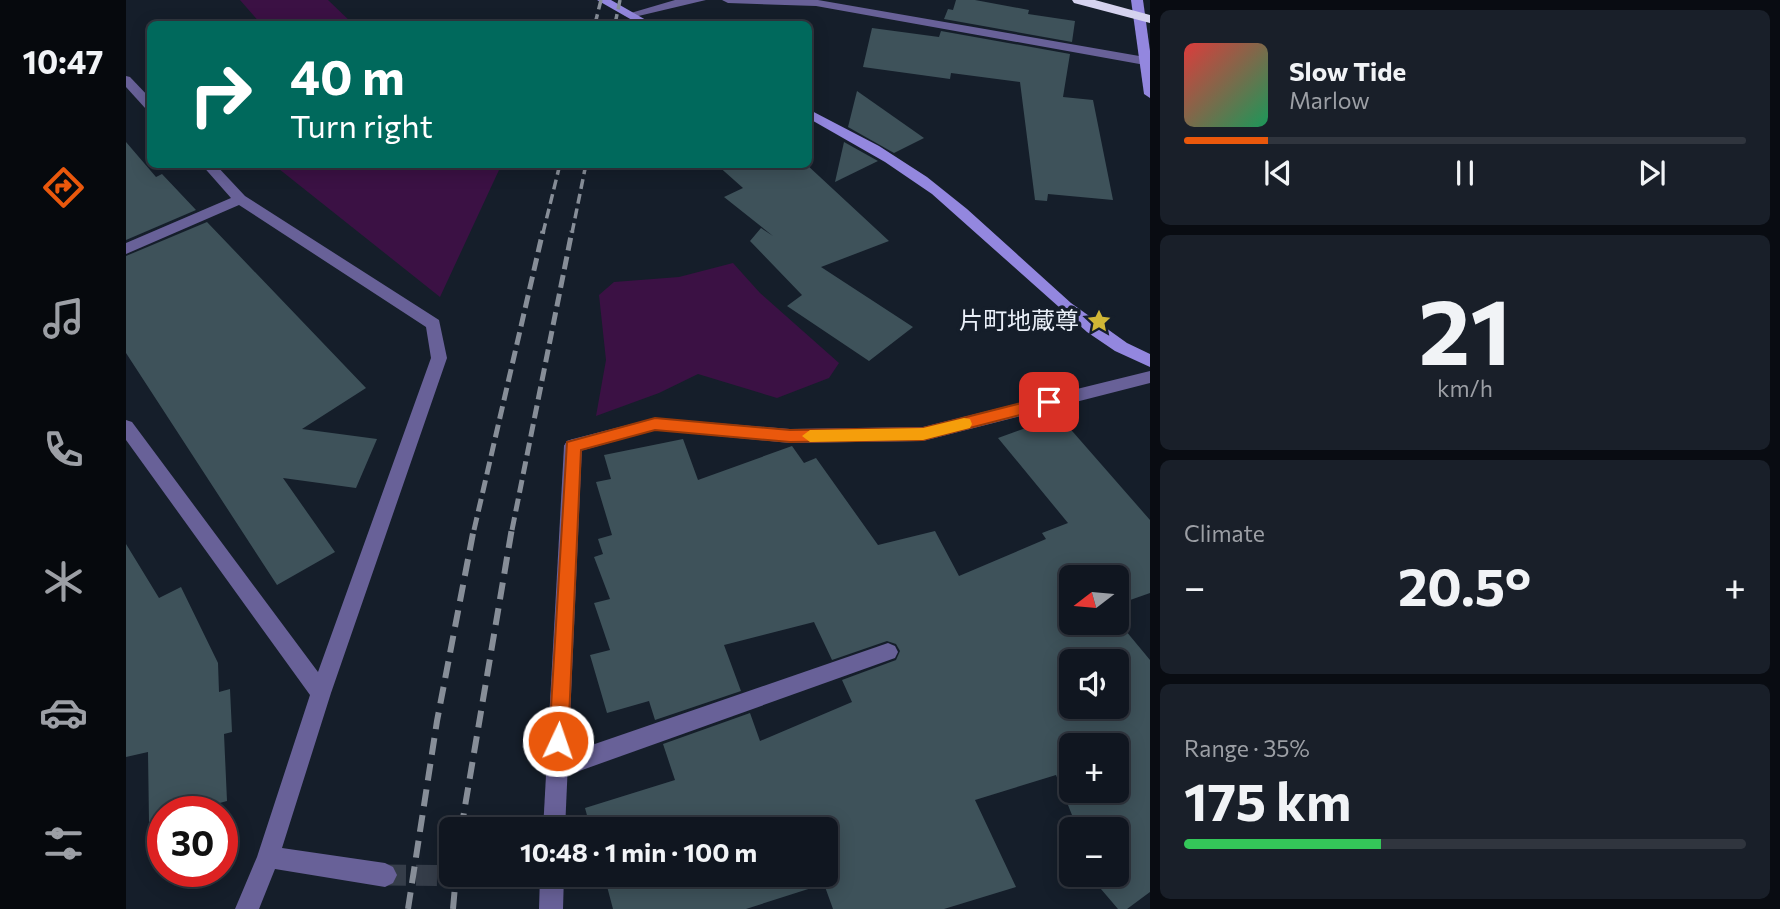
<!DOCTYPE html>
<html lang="en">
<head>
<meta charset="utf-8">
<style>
	body { margin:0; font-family:Commissioner,"Noto Sans JP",sans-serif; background:#191f29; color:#f1f3f6; height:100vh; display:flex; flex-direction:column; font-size:26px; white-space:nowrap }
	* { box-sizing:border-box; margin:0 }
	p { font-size:23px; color:#9c9fa5 }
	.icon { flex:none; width:38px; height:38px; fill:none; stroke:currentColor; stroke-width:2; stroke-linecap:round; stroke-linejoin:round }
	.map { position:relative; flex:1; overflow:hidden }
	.details { display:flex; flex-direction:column; gap:10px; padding:10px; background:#090c12; width:630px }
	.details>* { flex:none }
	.banner { position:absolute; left:21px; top:21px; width:665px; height:147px; border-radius:10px; box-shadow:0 4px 18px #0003,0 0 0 2px #30353e; background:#00695c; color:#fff; overflow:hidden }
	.needle { width:46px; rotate:254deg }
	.buttons { position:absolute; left:933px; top:565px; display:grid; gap:14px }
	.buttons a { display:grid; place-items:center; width:70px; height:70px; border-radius:10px; background:#101620; box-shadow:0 4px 18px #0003,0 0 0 2px #30353e; font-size:35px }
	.speed { position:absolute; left:21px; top:796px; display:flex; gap:14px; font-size:35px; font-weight:700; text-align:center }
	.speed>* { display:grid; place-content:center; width:91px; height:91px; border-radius:50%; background:#101620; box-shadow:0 4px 18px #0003,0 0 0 2px #30353e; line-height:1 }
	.speed .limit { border:10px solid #d22; background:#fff; color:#111 }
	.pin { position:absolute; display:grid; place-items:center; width:60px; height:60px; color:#fff; margin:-30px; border-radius:14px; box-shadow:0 4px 10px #0006 }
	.me { position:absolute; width:77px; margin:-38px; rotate:3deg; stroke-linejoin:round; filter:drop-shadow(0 0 5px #0008) }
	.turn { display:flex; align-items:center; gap:24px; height:147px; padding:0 28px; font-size:32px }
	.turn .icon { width:91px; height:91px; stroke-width:2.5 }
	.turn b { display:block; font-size:49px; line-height:60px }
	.big { font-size:52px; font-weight:700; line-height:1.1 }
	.details .tile { flex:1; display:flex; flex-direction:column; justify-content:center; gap:10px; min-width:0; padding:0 24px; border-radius:10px; background:#191f29 }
	.details .dial { align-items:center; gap:0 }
	.dial b { font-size:91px; line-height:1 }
	.song { display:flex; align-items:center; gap:21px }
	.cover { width:84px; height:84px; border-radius:10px; background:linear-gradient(135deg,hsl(0 70% 55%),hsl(150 70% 35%)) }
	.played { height:7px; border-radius:4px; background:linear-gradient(90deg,#ea580c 15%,#30353e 15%) }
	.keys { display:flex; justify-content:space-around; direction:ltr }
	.heat { display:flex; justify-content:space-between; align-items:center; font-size:38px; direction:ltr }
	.charge { height:10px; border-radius:5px; background:linear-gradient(90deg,#34c759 35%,#30353e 0) }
	.trip { position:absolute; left:313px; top:817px; width:399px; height:70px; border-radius:10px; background:#101620; box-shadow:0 4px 18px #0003,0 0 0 2px #30353e; font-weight:700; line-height:70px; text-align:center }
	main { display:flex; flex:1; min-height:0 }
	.tab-bar { display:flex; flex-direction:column; width:126px; justify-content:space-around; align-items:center; background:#06090d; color:#9c9fa5 }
	.tab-bar .icon { width:49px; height:49px }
	.tab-bar .active { color:#ea580c }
	.tab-bar b { font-size:32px; color:#f1f3f6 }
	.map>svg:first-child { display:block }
</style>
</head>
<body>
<main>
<nav class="tab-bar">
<b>10:47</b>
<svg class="icon active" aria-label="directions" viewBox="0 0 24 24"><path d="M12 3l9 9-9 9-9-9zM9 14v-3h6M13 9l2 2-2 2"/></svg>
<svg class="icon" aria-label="music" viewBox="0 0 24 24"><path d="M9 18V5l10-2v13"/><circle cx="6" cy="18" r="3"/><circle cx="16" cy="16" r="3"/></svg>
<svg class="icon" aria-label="phone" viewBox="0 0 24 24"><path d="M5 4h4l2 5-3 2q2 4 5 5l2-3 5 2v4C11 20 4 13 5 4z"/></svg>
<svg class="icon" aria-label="climate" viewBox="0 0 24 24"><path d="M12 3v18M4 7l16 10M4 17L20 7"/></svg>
<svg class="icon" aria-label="car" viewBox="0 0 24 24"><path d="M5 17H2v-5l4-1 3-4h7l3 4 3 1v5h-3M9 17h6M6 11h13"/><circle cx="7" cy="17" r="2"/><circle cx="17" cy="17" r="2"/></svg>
<svg class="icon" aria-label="filters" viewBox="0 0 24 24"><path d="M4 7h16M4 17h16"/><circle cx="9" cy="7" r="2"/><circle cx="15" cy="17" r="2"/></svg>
</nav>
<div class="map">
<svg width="1024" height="909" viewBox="0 0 1024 909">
	<rect width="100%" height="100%" fill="#151e2a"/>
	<!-- green -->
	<g fill="#3b1144">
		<path d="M114 0H202L227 24H135Z"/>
		<path d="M369 164 373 170 314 297 148 165Z"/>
		<path d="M607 263 634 293 713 363 703 378 651 398 572 374 533 393 470 416 480 360 473 295 488 282 553 277Z"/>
	</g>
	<!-- building -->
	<g fill="#3e525a" fill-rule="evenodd">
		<path d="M830 0H849L903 10 902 14 949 21 946 42 818 19 822 9 827 10Z"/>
		<path d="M746 28 813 37 815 31 944 54 937 97 967 100 987 200 922 194 921 201 909 200 894 82 825 73 824 79 737 67Z"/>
		<path d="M731 91 798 138 768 153 722 127Z"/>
		<path d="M0 142 30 177 36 174 70 210 0 240Z"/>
		<path d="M718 142 752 161 709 182Z"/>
		<path d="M590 164H680L763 241 695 267 787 327 743 361 661 306 676 295 624 241 635 228 647 236 598 197 617 188Z"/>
		<path d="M81 222 240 388 176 429 251 439 230 488 157 478 209 552 151 585 0 353V256Z"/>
		<path d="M933 416 1024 520V593L990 605V578H945V623H990V619L1024 660V892L1001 909H992L963 875H990V830H952L930 775 849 800 890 887 818 909H707L698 884 620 909H487L478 875H700V830H465L459 808 549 780 537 744 624 713 634 741 726 702 716 680 770 660 774 651 770 644 761 641 706 660 688 622 598 645 615 691 529 720 523 701 481 713 464 655 484 650 468 603 484 599 468 557 477 554 472 539 486 535 470 482 485 479 478 455 557 439 572 480 666 446 678 463 690 458 752 545 809 531 833 576 920 539 916 533 942 523 872 438ZM945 662H990V707H945ZM945 746H990V791H945Z"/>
		<path d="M0 544 33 598 55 587 92 663 93 692 104 689 106 732 98 734 101 801 61 812H37V819L23 822 22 752 0 757Z"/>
	</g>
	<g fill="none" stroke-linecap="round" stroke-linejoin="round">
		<!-- street-tunnel -->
		<path stroke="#353d49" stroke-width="21" stroke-dasharray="21 10" stroke-linecap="butt" d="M259 875 374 876"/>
		<!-- lane -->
		<g fill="#686198" fill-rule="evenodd">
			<path d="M549 0H580L504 18 498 15Z"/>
			<path d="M596 0H692L1019 57 1023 58 1024 63 1019 65 690 6 602 3Z"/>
			<path d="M1024 371V383L797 441 664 443 529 430 447 453 441 451 438 446 441 441 447 439 529 418 664 429 797 427Z"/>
			<path d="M762 643 769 646 772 652 769 658 431 779 423 775 420 768 423 761 431 757Z"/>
		</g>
		<!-- street -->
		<g fill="#686198" fill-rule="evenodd">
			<path d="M0 76 4 77 24 98V109L19 108 0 87Z"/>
			<path d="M75 164H89L119 196 313 320 321 358 205 693 156 848 259 863 267 867 271 875 267 883 259 887 149 869 133 909H109L131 857 184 695 0 440V420L6 422 192 672 305 358 300 327 113 205 0 254V243L105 198Z"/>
			<path d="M447 439 453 441 456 446 439 830H417L438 446 441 441Z"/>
			<path d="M363 875H438L437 909H413L414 876 411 883C398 889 379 890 366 884Z"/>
		</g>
		<!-- secondary -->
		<g fill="#9387df" fill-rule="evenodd">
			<path d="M471 0H485L527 24H513Z"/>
			<path d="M1005 0H1017L1024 51V98L1018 94Z"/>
			<path d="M682 109 753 146 801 177 841 209 945 303 1001 343 1024 354V367L989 351 961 332 806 194 759 162 682 118Z"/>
		</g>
		<!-- highway -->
		<path fill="#d5d3ef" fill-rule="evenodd" d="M946 0H969L1024 15V23L948 3Z"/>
		<!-- rail-far2 -->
		<g stroke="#878e98" stroke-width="3.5" stroke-dasharray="10 5" stroke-linecap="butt">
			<path d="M469 24 475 0"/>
			<path d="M489 24 494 0"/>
			<path d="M417 233 434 164"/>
			<path d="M446 233 460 164"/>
		</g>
		<!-- rail-far1 -->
		<g stroke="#878e98" stroke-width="5" stroke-dasharray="13 6" stroke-linecap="butt">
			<path d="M348 530 417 231"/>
			<path d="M386 530 446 231"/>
		</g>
		<!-- rail -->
		<g stroke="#878e98" stroke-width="6" stroke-dasharray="17 9" stroke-linecap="butt">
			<path d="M335 830 386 528"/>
			<path d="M282 909 311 721 348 528"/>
			<path d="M327 909 330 875"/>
		</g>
	</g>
	<!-- route -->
	<path fill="#ea580c" stroke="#983908" stroke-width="2" d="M923 396 929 398 931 402 929 406 797 440 664 442 529 430 455 450 442 741 439 748 432 751 425 748 423 741 441 442 529 418 664 430 797 428Z"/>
	<!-- slow -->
	<path fill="#f59e0b" d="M838 418 844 419 846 424 844 428 797 440 684 442 676 436 684 430 797 428Z"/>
	<!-- icons -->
	<defs>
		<g id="sight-bare" transform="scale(1.89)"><path d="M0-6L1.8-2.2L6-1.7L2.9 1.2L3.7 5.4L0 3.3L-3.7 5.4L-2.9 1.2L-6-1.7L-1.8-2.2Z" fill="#d1b736" stroke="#151e2a" stroke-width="2.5" paint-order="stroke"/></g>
	</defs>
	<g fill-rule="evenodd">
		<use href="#sight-bare" x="973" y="321"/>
	</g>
	<g text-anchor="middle" stroke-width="7" stroke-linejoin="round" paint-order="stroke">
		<!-- poi labels -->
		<g font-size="24" fill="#e9eff8" stroke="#151e2a" text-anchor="end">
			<text x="953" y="329">片町地蔵尊</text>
		</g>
	</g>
</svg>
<div class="buttons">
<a><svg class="needle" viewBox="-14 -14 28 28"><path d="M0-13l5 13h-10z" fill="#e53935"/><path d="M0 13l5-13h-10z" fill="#9c9fa5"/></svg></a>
<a><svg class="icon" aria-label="sound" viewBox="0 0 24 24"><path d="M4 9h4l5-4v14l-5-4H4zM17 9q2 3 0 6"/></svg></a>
<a>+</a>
<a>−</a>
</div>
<div class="speed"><div class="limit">30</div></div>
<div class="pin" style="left:923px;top:402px;background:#d93025"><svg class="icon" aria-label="arrive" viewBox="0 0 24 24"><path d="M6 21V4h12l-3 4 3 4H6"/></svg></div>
<svg class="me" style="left:432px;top:741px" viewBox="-20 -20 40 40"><circle r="17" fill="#ea580c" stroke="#fff" stroke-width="3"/><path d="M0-11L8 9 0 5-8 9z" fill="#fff"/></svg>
<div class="trip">10:48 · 1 min · 100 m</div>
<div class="banner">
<div class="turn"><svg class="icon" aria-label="right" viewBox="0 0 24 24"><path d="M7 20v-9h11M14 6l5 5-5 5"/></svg><div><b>40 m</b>Turn right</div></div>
</div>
</div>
<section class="details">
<div class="tile">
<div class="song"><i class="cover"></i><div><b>Slow Tide</b><p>Marlow</p></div></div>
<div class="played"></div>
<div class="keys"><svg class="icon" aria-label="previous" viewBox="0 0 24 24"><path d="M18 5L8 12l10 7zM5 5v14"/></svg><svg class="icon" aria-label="pause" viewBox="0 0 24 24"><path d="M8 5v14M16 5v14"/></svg><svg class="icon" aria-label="next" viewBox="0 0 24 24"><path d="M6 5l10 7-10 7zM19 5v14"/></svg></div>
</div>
<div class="tile dial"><b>21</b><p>km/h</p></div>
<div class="tile"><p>Climate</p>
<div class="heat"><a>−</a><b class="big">20.5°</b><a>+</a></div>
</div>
<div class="tile"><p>Range · 35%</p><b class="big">175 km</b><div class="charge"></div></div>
</section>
</main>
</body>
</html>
